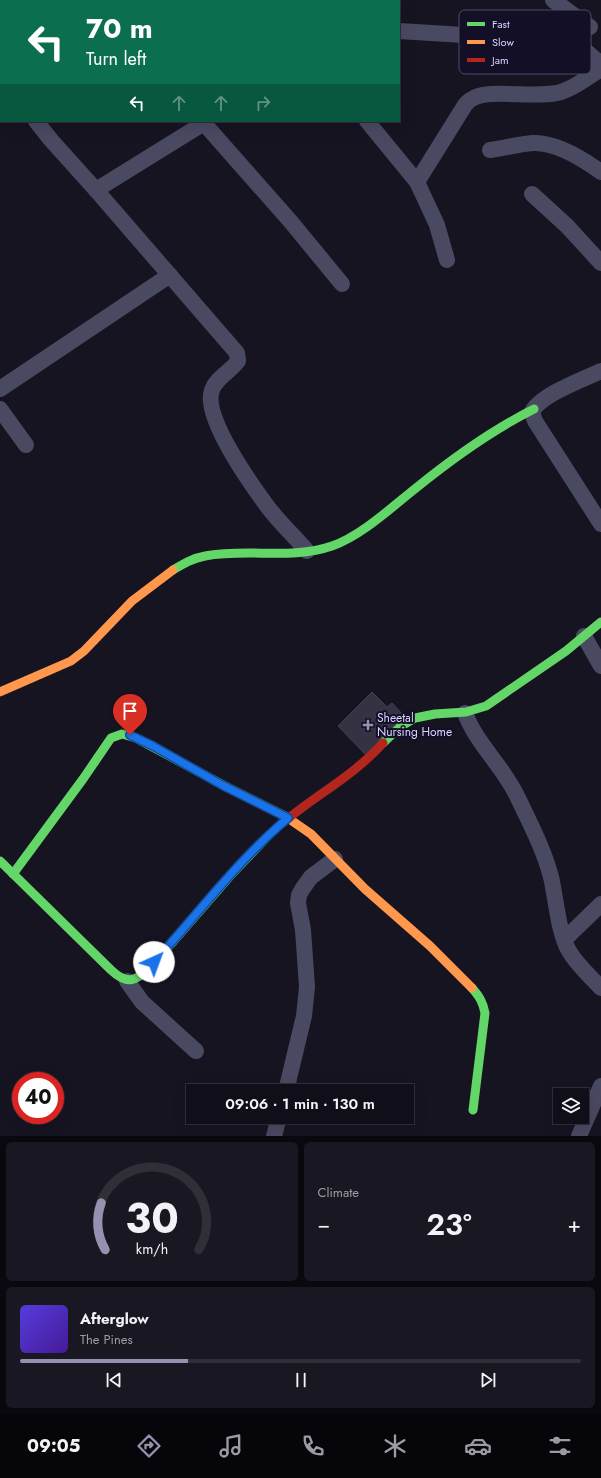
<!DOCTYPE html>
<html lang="en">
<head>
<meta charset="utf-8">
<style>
	body { margin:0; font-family:Jost,sans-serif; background:#191822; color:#f1f3f6; height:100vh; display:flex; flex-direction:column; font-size:15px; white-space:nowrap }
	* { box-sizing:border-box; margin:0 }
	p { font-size:13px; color:#9c9ca2 }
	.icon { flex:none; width:22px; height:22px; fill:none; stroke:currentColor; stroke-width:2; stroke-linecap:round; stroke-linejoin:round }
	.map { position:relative; height:1136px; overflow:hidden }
	.sheet { display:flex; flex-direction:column; gap:6px; padding:6px; background:#09080e; flex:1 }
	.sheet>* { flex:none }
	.guide { position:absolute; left:0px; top:0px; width:400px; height:122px; box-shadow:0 4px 16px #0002,0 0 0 1px #302f38; background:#0b6e4f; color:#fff; overflow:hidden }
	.buttons { position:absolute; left:553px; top:1088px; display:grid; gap:8px }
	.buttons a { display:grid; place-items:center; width:36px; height:36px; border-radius:0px; background:#100f19; box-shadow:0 4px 16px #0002,0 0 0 1px #302f38; font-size:20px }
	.speed { position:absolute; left:12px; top:1072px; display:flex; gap:8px; font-size:20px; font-weight:700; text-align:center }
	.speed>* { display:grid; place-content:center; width:52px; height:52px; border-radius:50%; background:#100f19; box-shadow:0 4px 16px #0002,0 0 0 1px #302f38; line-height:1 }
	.speed .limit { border:6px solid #d22; background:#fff; color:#111 }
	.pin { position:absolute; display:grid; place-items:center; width:34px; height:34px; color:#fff; margin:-41px -17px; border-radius:50% 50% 50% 0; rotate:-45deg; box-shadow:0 0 4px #0007 }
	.pin .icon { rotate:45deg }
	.me { position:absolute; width:44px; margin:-22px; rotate:43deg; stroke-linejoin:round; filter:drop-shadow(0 0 3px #0008) }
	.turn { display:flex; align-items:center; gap:14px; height:84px; padding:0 20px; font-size:18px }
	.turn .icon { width:52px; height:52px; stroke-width:2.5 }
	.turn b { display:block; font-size:28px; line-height:34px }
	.lanes { display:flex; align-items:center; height:38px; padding:0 20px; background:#0003; justify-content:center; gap:20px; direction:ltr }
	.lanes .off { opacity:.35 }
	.big { font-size:30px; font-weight:600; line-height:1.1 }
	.sheet .card { flex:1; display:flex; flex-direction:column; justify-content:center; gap:6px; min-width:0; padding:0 14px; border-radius:6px; background:#191822 }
	.sheet .dial { align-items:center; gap:0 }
	.dial svg { height:104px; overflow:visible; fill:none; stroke:#302f38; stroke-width:7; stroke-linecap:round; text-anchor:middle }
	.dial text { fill:#f1f3f6; stroke:none }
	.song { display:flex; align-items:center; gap:12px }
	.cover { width:48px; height:48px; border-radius:6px; background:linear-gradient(135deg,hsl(250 70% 55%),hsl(260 70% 35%)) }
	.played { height:4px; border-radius:2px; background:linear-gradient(90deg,#9591b1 30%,#302f38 30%) }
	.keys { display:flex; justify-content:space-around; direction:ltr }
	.heat { display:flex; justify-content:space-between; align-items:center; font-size:22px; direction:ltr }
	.sheet .tiles { flex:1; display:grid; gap:6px; grid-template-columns:1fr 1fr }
	.card:last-child { grid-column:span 2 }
	.trip { position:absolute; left:186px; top:1084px; width:228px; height:40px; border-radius:0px; background:#100f19; box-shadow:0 4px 16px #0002,0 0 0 1px #302f38; font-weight:600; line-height:40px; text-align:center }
	.dock { display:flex; height:64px; justify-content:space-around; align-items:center; background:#06060a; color:#9c9ca2 }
	.dock .icon { width:28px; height:28px }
	.dock .active { color:#9591b1 }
	.dock b { font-size:18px; color:#f1f3f6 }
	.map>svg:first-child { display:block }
</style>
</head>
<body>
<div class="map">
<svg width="601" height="1136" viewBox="0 0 601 1136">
	<rect width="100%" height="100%" fill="#161421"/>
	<!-- building -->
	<path fill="#343243" stroke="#433f54" d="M372 692 387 707 392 703 405 717 366 755 338 726Z"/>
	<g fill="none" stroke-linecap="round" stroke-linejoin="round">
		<!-- street -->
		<g stroke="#4a4962" stroke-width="16">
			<path d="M106 0 107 1"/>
			<path d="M279 0 281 1"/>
			<path d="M553 0 590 27"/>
			<path d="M399 31 480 36 573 40 601 64"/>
			<path d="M0 75 1 76"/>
			<path d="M36 121 51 140 96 190 237 353 238 361C231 371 216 378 212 390 202 416 251 484 267 506 279 522 294 536 307 551"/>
			<path d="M202 121 291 222 342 284"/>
			<path d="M367 121 417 182 437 225 447 260"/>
			<path d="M490 150C504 148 519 144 533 143 556 142 583 159 601 172"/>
			<path d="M417 182 465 105C467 103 469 100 472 99 488 88 537 99 561 92 575 88 588 77 601 69"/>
			<path d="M96 190 204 123"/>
			<path d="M532 194 567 226 601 263"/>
			<path d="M601 371C584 379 540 395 532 412L535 421 601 524"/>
			<path d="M0 389 170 275"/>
			<path d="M0 409 26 445"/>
			<path d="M584 636 601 666"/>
			<path d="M465 713C477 745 504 767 518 798 530 823 544 850 551 877 556 898 558 932 569 951 577 965 590 976 601 988"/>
			<path d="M565 939 601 904"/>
			<path d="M127 981 142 1002 196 1051"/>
			<path d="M286 1091 304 1016 307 987 303 930 298 903 299 895 303 888 311 877 335 859"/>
			<path d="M274 1136 279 1117"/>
			<path d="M579 1136 601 1086"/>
		</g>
		<!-- fast -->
		<g stroke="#63d668" stroke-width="9">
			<path d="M173 570C183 564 193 558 205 556 247 548 291 560 332 546 361 536 392 507 416 488 453 458 492 430 534 409"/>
			<path d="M383 743 400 727 415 718 435 714 466 712 486 706 566 651 601 622"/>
			<path d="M0 861 111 970C127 985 135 982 151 967L230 876 269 835"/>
			<path d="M13 874 83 779 111 738 122 734 136 738 223 785 285 816"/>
			<path d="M472 988C479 996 483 1002 485 1013L473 1110"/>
		</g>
		<!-- slow -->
		<g stroke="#ff974d" stroke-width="9">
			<path d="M0 692 71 661 84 651 132 601 173 570"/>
			<path d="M285 816 311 834 365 889 430 946 472 988"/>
		</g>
		<!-- jam -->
		<path stroke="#b3261e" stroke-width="9" d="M269 835C304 801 350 780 383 743"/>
	</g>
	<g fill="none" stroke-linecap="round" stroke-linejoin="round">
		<!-- route casing -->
		<g stroke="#114b97" stroke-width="10">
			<path id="route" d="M130 735 153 746 222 785 288 818C238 860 198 914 154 962"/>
		</g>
		<!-- route -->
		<use href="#route" stroke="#1a73e8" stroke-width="7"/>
	</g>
	<!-- markers -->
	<path fill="#9591b1" stroke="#130f26" stroke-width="1.5" d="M366 719h4v4h4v4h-4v4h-4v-4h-4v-4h4z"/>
	<g text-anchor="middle" stroke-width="4" stroke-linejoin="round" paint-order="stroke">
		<!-- poi labels -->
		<g font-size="12" fill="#d9d4ff" stroke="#130f26" text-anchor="start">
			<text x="377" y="722">Sheetal<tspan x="377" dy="14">Nursing Home</tspan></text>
		</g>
	</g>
	<!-- legend -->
	<rect x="459" y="10" width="132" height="64" rx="6" fill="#130f26" stroke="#4e4a67" stroke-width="1"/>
	<rect x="467" y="22" width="18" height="4" fill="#63d668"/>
	<rect x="467" y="40" width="18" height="4" fill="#ff974d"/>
	<rect x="467" y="58" width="18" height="4" fill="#b3261e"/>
	<g font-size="11" fill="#d9d4ff">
		<text x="492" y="28">Fast</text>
		<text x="492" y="46">Slow</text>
		<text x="492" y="64">Jam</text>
	</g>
</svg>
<div class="buttons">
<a><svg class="icon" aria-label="layers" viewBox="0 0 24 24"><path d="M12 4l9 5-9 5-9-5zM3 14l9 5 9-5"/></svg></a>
</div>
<div class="speed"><div class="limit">40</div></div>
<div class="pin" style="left:130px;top:735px;background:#d93025"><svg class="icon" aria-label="arrive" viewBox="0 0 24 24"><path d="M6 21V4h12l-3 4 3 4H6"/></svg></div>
<svg class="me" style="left:154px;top:962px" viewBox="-20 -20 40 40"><circle r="19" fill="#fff"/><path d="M0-13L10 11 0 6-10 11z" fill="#1a73e8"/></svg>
<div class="trip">09:06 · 1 min · 130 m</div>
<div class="guide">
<div class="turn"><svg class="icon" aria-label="left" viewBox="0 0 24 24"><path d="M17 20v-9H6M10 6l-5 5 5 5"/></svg><div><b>70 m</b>Turn left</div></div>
<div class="lanes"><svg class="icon" aria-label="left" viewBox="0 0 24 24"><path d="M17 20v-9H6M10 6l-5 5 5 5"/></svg><svg class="icon off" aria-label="ahead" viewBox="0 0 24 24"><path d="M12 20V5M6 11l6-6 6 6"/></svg><svg class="icon off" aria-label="ahead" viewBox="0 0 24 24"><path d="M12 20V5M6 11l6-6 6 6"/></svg><svg class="icon off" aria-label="right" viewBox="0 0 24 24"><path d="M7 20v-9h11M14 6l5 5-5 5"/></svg></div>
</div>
</div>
<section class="sheet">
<div class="tiles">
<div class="card dial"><svg viewBox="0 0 100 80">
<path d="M14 69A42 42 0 1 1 86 69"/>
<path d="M14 69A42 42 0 0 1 11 33" stroke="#9591b1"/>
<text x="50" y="56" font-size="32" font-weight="700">30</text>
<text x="50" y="72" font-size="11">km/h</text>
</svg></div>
<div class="card"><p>Climate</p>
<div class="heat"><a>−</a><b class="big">23°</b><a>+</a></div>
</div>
<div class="card">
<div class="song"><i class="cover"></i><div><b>Afterglow</b><p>The Pines</p></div></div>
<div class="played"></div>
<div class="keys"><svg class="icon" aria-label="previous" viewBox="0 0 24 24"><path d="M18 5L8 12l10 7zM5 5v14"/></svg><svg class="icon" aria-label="pause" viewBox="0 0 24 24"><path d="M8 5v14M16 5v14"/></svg><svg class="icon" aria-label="next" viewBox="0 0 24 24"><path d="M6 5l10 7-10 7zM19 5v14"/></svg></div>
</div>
</div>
</section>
<nav class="dock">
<b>09:05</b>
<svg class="icon active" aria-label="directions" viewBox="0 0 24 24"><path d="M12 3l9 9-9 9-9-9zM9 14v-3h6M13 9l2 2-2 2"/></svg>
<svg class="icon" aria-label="music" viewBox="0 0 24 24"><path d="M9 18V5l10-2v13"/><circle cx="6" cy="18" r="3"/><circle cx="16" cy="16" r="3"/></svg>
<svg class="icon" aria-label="phone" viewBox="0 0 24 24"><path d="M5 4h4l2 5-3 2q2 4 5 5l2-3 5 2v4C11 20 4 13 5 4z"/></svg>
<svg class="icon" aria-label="climate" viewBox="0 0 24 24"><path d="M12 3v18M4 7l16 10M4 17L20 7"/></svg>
<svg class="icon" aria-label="car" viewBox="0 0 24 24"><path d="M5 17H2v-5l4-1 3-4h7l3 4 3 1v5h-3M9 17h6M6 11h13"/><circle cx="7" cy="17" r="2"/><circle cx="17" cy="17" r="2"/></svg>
<svg class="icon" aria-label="filters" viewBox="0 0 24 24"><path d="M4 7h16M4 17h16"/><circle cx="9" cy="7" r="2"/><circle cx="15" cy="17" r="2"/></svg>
</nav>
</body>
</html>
